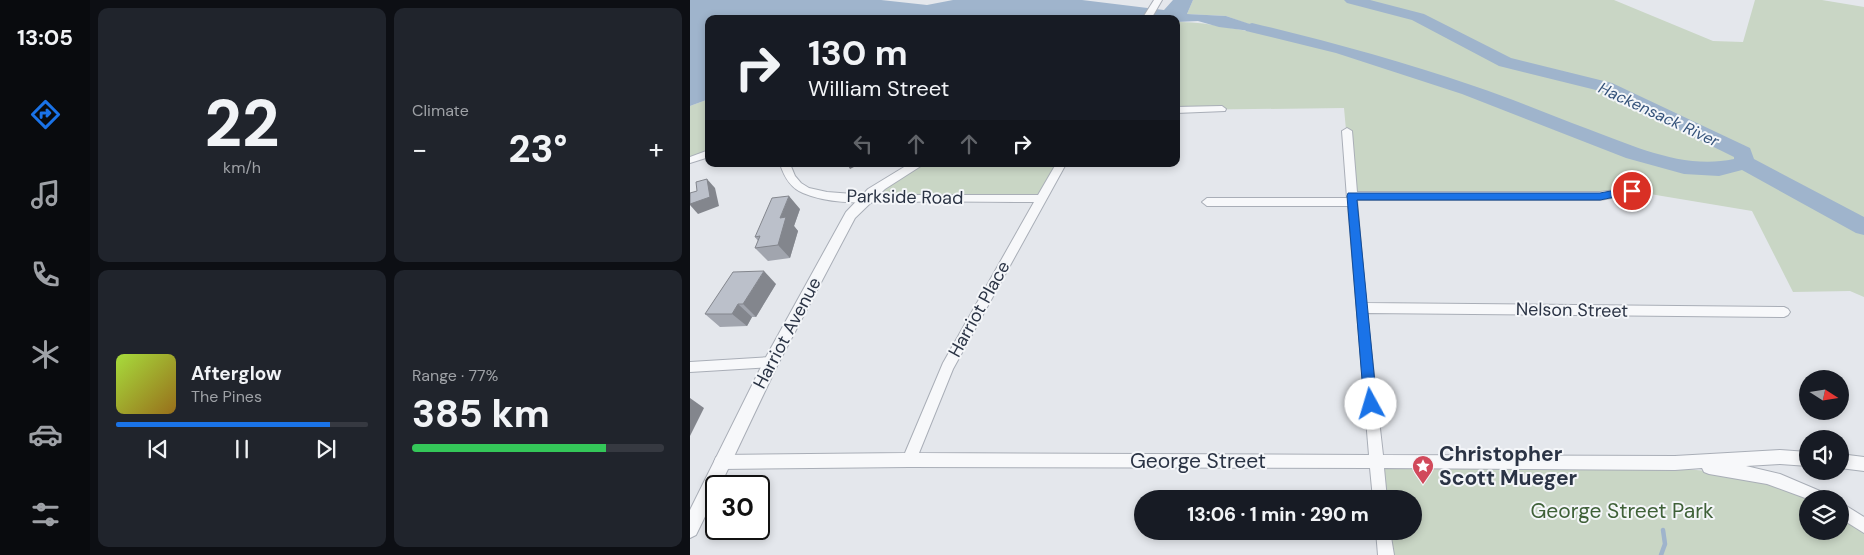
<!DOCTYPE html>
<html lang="en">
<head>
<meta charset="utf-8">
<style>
	body { margin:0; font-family:"DM Sans",sans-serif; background:#20242c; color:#f1f3f6; height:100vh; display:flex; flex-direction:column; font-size:19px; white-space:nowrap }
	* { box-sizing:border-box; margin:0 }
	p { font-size:16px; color:#9ea1a6 }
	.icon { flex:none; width:28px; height:28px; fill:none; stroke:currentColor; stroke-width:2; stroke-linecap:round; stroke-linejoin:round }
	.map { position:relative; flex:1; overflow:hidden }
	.details { display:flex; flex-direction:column; gap:8px; padding:8px; background:#0d0f14; width:600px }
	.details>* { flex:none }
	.guide { position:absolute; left:15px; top:15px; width:475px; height:152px; border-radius:10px; box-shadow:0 2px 8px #0003; background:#171b24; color:#f1f3f6; overflow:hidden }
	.needle { width:32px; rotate:102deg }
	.controls { position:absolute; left:1109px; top:370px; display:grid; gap:10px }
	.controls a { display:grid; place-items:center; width:50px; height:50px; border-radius:50%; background:#171b24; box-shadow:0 2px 8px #0003; font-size:25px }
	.speed { position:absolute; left:15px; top:475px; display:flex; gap:10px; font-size:25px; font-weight:700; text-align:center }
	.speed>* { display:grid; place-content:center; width:65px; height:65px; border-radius:50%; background:#171b24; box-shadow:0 2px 8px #0003; line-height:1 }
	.speed .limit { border:2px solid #111; border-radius:8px; background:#fff; color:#111 }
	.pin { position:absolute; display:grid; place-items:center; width:42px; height:42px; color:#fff; margin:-21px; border:2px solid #fff; border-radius:50%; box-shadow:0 1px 5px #0007 }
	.me { position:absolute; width:55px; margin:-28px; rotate:354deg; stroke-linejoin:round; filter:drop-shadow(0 0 4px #0008) }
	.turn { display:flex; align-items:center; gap:18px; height:105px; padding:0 20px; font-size:22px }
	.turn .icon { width:65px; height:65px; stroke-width:2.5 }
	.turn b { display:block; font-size:35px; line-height:42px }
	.lanes { display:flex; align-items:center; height:48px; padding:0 20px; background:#0003; justify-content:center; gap:25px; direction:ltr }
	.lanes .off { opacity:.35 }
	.big { font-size:38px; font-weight:800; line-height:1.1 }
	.details .tile { flex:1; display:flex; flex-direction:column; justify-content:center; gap:8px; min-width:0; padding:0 18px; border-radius:10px; background:#20242c }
	.details .dial { align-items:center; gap:0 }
	.dial b { font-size:65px; line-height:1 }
	.song { display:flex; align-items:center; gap:15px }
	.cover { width:60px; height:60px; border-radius:8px; background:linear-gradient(135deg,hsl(80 70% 55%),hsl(40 70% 35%)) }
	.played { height:5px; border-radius:2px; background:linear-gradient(90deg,#1a73e8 85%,#363941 85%) }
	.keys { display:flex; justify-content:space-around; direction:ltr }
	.heat { display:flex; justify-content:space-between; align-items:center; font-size:28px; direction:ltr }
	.charge { height:8px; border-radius:4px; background:linear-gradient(90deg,#34c759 77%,#363941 0) }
	.details .tiles { flex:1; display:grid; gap:8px; grid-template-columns:repeat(2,1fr) }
	.trip { position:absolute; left:444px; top:490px; width:288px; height:50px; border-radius:25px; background:#171b24; box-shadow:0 2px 8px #0003; font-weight:800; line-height:50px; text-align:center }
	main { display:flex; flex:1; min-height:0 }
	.tabs { display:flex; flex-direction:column; width:90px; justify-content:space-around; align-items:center; background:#090b0e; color:#9ea1a6 }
	.tabs .icon { width:35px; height:35px }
	.tabs .active { color:#1a73e8 }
	.tabs b { font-size:22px; color:#f1f3f6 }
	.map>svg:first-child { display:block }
</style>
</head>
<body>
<main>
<nav class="tabs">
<b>13:05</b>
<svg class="icon active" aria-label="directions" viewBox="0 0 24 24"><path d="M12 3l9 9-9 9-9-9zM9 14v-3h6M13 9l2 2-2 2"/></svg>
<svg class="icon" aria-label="music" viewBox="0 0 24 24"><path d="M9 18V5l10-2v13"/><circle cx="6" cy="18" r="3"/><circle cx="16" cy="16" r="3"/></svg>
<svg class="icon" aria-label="phone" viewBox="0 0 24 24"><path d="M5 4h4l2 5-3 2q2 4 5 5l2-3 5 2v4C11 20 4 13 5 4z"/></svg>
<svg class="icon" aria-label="climate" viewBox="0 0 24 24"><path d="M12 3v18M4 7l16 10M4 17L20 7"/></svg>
<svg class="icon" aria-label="car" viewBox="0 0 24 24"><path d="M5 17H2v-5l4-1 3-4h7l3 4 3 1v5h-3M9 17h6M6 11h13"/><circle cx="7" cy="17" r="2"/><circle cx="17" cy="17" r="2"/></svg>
<svg class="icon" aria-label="filters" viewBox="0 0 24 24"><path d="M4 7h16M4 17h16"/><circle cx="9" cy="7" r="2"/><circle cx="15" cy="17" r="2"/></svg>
</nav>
<section class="details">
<div class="tiles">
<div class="tile dial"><b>22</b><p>km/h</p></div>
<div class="tile"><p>Climate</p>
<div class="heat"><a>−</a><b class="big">23°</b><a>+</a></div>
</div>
<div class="tile">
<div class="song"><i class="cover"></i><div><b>Afterglow</b><p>The Pines</p></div></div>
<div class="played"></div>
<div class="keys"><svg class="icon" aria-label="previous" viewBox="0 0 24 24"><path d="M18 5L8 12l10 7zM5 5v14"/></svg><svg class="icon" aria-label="pause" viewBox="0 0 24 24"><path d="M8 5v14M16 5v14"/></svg><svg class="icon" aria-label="next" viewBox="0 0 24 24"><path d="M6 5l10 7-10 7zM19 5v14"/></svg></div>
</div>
<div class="tile"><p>Range · 77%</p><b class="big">385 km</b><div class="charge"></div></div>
</div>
</section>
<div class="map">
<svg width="1174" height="555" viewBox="0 0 1174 555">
	<rect width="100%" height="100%" fill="#e4e7ec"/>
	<!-- green -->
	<g fill="#c9d6c5">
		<path d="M503 0H924L1023 41 1053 42 1065 0H1132L1174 7V297L1160 291 1103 292 1062 211 942 191 910 196H662L654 108 486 110V22C521 21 554 33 589 35L536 16 497 14Z"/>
		<path d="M19 99V153L0 160V106Z"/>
		<path d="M228 164H371L350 199 173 198 208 174Z"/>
		<path d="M691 467 986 468 1056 475 1118 499V531H1150V516L1174 531V555H700L697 531H722V499H694Z"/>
	</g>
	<!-- water -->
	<path fill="#9fb4cc" d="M0 0H191L237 5 263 0H392L474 10 483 0H503L497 14 536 16 592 35 529 27 508 21 486 22V19L400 17 355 19H19V99L0 106Z"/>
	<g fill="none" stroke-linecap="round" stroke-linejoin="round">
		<!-- stream -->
		<path stroke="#9fb4cc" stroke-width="4.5" d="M971 555 975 544 973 530"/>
		<!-- river -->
		<path fill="#9fb4cc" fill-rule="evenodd" d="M654 0H680L734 14 821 58 922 83 1060 148 1064 159 1174 217V235L1166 233 1052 170 1029 176 994 174 936 158 772 94 646 53 556 31 554 28 556 25 562 23C637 41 711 61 784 86 823 99 860 115 898 129 944 146 994 170 1044 159V157L910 91 809 66 722 20 657 3Z"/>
		<!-- minor casing -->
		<g stroke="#a9aeb7" stroke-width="2">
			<g id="minor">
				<path d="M532 106 536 109 535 111 486 113V107Z"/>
				<path d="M657 128 662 131 667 192H910L942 188 947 191 942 194 910 200H667L676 303 1094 307 1098 309 1100 312 1098 315 1094 317 677 313 693 455 985 456 1090 450 1118 452V466L1090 464 1056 466 1090 474 1137 494 1139 499H1118L1077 484 1019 474 1014 472 1012 468 985 470 694 468 697 499H683L680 468 219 467 31 469 26 467 24 462 26 457 31 455 215 453 253 363 344 202C301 202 258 201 215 202 181 202 144 206 113 193 100 188 94 176 90 164H100L105 176 111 183 119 188 137 192 176 195H348L366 164H376L263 369 229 453 679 455 658 206H517L512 202 517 198H657L652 131Z"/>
				<path d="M19 150V157L0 163V157Z"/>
				<path d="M81 357 85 358 87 362 85 366 81 367 0 372V362Z"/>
				<path d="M1150 454 1174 457V471L1150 468Z"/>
				<path d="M1150 502 1174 517V533L1150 518Z"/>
				<path d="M686 531H700L704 555H688Z"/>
			</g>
		</g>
		<!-- tertiary casing -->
		<g stroke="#a9aeb7" stroke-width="2">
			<g id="tertiary">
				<path d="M464 0H472L461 19H452Z"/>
				<path d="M219 164H234L195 189 165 218 87 366 30 486H26V494L6 535 0 538V510L76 357 156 212 178 189Z"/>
			</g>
		</g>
		<!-- minor -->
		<use href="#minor" fill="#f7f8fa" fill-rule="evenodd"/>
		<!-- tertiary -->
		<use href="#tertiary" fill="#f7f8fa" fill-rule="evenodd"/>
	</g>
	<!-- wall -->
	<g fill="#a1a5ae">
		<path d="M110 209 104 226 108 231 100 258 78 261 65 248 68 241 65 237Z"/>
		<path d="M86 284 66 317H62L57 326 30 327 15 314Z"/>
	</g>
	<!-- shaded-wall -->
	<g fill="#83868d">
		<path d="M157 164H170L160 169Z"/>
		<path d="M17 179 25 188 29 206 8 214 0 205V204Z"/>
		<path d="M99 196 110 209 104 226 108 231 100 258 88 245 90 218Z"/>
		<path d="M74 271 86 284 66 317 53 304Z"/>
		<path d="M48 304 62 317 57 326 42 314Z"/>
		<path d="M0 398 14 408 0 436Z"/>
	</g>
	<!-- building -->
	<g fill="#bbc0ca" stroke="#83868d">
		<path d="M17 179 20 197 0 204V193L7 191 6 182Z"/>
		<path d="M99 196 90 218 96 217 88 245 65 248 70 236 65 237 82 198Z"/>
		<path d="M74 271 53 304H48L42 314H15L43 272Z"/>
	</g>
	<!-- route -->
	<path fill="#1a73e8" stroke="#114b97" d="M942 187 945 188V193L910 200H667L687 404 686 408 681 410 676 408 674 404 657 196 658 193H910Z"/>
	<!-- icons -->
	<defs>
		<g id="sight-pin" transform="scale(1.125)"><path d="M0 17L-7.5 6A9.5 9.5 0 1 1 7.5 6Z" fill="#d1495b" stroke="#f4f6f9"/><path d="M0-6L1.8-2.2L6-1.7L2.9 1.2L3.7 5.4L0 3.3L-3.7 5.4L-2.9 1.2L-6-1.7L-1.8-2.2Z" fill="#fff"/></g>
	</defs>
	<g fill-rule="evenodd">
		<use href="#sight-pin" x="733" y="466"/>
	</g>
	<g text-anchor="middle" stroke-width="4" stroke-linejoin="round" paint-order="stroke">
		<!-- far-water labels -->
		<g font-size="16" font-style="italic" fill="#34527a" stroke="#f4f6f9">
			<text transform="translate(969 114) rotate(25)" y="6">Hackensack River</text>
		</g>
		<!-- street labels -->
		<g font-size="18" fill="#2b3445" stroke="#f4f6f9">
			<text transform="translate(215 197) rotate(1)" y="6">Parkside Road</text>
			<text transform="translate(289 309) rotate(-61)" y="6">Harriot Place</text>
			<text transform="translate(882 310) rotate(1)" y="6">Nelson Street</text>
			<text transform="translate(97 333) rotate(-62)" y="6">Harriot Avenue</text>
		</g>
		<!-- near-poi labels -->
		<g font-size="21" font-weight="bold" fill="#2b3445" stroke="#f4f6f9" text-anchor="start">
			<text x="749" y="461">Christopher<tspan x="749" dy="24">Scott Mueger</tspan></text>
		</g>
		<!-- near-street labels -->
		<g font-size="21" fill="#2b3445" stroke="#f4f6f9">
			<text x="508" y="468">George Street</text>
		</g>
		<!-- near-park labels -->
		<g font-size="21" fill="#3f6138" stroke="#f4f6f9">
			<text x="932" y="518">George Street Park</text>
		</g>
	</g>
</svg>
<div class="controls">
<a><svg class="needle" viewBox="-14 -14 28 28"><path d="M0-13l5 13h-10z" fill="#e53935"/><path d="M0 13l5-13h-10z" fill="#9ea1a6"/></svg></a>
<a><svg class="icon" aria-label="sound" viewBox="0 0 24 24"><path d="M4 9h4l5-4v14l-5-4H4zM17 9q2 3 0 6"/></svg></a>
<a><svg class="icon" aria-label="layers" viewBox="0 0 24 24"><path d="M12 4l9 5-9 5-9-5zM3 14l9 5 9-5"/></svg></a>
</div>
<div class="speed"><div class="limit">30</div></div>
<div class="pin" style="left:942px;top:191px;background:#d93025"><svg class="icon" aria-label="arrive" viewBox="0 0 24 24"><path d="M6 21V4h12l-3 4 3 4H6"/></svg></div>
<svg class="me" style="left:681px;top:404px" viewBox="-20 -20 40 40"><circle r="19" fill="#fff"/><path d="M0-13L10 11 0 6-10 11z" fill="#1a73e8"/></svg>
<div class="trip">13:06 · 1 min · 290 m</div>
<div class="guide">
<div class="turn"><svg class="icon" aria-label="right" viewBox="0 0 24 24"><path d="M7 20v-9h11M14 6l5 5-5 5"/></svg><div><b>130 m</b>William Street</div></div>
<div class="lanes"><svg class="icon off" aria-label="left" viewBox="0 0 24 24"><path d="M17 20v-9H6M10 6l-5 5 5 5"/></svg><svg class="icon off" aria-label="ahead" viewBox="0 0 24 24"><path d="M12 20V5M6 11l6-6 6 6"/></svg><svg class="icon off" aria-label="ahead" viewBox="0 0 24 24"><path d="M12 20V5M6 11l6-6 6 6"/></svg><svg class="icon" aria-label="right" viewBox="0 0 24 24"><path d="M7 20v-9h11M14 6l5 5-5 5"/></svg></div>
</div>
</div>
</main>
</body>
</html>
